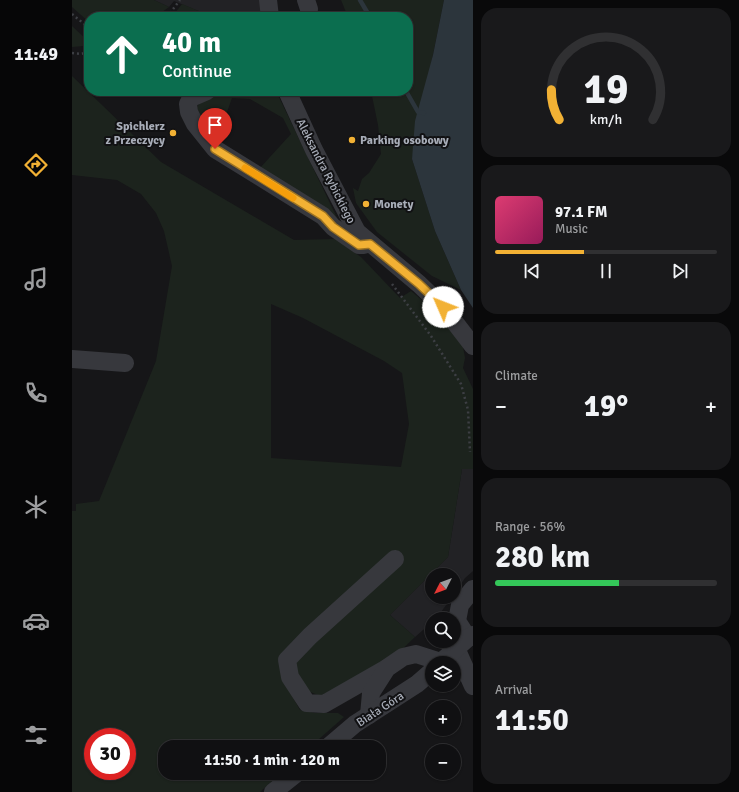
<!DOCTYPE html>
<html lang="en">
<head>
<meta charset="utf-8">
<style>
	body { margin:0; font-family:Signika,sans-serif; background:#19191b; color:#f1f3f6; height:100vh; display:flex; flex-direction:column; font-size:15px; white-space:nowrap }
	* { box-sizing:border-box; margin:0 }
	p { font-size:13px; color:#9c9d9f }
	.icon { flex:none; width:22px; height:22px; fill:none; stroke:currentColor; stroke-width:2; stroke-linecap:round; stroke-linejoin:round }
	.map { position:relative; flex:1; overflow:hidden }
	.drawer { display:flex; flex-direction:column; gap:8px; padding:8px; background:#09090a; width:266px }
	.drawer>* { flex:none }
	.banner { position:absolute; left:12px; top:12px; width:329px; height:84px; border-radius:16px; box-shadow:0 1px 3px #0004,0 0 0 1px #303032; background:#0b6e4f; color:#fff; overflow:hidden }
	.needle { width:26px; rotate:228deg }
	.tools { position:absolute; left:353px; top:568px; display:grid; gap:8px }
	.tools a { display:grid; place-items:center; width:36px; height:36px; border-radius:50%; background:#101012; box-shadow:0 1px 3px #0004,0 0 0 1px #303032; font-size:20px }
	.speed { position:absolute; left:12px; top:728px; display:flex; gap:8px; font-size:20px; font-weight:700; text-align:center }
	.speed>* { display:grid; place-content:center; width:52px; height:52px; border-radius:50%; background:#101012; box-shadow:0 1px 3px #0004,0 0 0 1px #303032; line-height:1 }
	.speed .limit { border:6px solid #d22; background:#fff; color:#111 }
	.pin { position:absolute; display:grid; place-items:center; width:34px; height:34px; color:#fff; margin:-41px -17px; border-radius:50% 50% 50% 0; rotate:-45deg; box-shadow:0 0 4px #0007 }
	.pin .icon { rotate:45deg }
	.me { position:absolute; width:44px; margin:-22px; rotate:314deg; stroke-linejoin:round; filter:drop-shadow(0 0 3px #0008) }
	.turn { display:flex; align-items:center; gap:14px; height:84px; padding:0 12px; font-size:18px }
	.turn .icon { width:52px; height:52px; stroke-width:2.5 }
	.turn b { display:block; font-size:28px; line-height:34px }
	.big { font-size:30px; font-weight:700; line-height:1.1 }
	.drawer .tile { flex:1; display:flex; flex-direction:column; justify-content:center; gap:6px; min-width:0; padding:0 14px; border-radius:16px; background:#19191b }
	.drawer .dial { align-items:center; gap:0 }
	.dial svg { height:104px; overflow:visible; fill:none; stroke:#303032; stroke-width:7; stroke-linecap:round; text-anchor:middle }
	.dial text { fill:#f1f3f6; stroke:none }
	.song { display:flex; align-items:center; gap:12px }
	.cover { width:48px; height:48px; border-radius:6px; background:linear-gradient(135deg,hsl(340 70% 55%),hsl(330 70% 35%)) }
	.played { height:4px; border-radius:2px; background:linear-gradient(90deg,#f2b134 40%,#303032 40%) }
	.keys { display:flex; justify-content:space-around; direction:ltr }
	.heat { display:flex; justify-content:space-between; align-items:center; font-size:22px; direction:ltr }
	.charge { height:6px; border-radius:3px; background:linear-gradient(90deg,#34c759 56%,#303032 0) }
	.trip { position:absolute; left:86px; top:740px; width:228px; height:40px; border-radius:16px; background:#101012; box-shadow:0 1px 3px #0004,0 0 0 1px #303032; font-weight:700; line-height:40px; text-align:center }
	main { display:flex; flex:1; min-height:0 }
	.tabs { display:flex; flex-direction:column; width:72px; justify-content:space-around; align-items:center; background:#060607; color:#9c9d9f }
	.tabs .icon { width:28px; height:28px }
	.tabs .on { color:#f2b134 }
	.tabs b { font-size:18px; color:#f1f3f6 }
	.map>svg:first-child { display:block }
</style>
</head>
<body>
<main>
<nav class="tabs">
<b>11:49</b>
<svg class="icon on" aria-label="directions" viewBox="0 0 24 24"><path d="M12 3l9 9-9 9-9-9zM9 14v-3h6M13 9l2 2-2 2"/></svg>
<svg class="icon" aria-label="music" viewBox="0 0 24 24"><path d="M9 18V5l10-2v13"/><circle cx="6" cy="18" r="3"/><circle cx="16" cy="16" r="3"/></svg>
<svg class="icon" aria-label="phone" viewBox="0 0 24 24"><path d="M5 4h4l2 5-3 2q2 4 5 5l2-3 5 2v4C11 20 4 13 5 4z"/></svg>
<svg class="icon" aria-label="climate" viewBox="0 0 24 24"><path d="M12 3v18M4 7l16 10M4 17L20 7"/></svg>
<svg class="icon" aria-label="car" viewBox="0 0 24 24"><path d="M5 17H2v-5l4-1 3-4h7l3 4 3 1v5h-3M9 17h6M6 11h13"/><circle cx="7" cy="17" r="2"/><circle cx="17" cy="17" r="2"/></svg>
<svg class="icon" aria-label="filters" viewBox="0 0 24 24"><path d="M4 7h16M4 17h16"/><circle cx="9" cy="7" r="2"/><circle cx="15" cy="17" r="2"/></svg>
</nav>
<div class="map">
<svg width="401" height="792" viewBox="0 0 401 792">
	<rect width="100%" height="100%" fill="#161618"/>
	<!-- built -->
	<g fill="#222225">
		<path d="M82 0H188L190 17H141L102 1 97 7Z"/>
		<path d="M390 469H401V571L393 578 382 594V575H360V597H380L366 616 363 619H360V622L343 637 318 615 376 557Z"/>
	</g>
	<!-- green -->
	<g fill="#1c231d" fill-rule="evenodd">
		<path d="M0 0H82L97 7 83 17H17V22L0 7Z"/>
		<path d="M269 0H372L340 159 363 231 389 290 360 276 305 232 284 203 281 188 286 191 290 179 297 173 309 154 306 125 299 91H336V17H276Z"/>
		<path d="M110 4 141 17H100Z"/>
		<path d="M0 26 16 41 11 46 0 47Z"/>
		<path d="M0 76 89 162 222 240 263 239 289 257 328 298 339 291 364 312 391 347 393 358 391 368 401 389V469H390L376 557 318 615 343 637 319 660 248 696 229 688 216 689 228 710 243 713H266L272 717 238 747H93V773H209L188 792H0V511H4V504L27 501 84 361 100 266 92 231 84 213 69 194 45 180 0 175ZM199 304 231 318 312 361 330 373 337 424 329 467 199 458ZM21 737H55V771H21Z"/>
		<path d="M158 91H204L267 222 187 169 219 134 211 118 178 99 160 98 144 143 125 108C128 97 148 94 158 91Z"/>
	</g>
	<!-- water -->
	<path fill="#2c353c" d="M372 0H401V308L389 290 363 231 340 159 343 121 361 55Z"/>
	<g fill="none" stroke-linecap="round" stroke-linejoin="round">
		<!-- stream -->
		<g stroke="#2c353c" stroke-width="4.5">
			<path d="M288 0 298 17"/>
			<path d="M334 91 346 112 352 113"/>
		</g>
		<!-- path -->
		<g stroke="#3d3f44" stroke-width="2.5" stroke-dasharray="2 3" stroke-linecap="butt">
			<path d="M0 14 17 28"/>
			<path d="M95 17 108 0"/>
			<path d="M0 53 9 54 17 52"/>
			<path d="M320 284 359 336 389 384 396 410 398 452"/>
		</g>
		<!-- minor -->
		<g stroke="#37383d" stroke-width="18">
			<path d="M196 0 198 17"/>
			<path d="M234 0 237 9"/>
			<path d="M135 91 119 98 116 104 117 112 123 124 143 149 251 216 261 227 287 245H292"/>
			<path d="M215 91 242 150 285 232 347 284 371 307 401 346"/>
			<path d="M0 359 53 363"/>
			<path d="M396 638 385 621 388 605 401 589"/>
			<path d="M384 648 401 686"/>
			<path d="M368 663 396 638 401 635"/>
			<path d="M315 668 252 704 235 703 218 677 215 660 238 636 323 559"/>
			<path d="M297 715 299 693 315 668 331 657 344 654 369 662"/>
			<path d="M256 747 283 724 345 684 360 671"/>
			<path d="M201 792 225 773"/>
		</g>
	</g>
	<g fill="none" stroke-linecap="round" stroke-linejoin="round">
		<!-- route casing -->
		<g stroke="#9d7322" stroke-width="10">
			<path id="route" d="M143 149 251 216 261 227 287 245 298 244 347 284 371 307"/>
		</g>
		<!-- route -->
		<use href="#route" stroke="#f2b134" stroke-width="7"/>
		<!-- slow -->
		<path stroke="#f59e0b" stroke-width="7" d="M173 168 221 198"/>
	</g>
	<!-- markers -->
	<g fill="#f2b134" stroke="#111113" stroke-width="1.5">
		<circle cx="101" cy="133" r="4"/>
		<circle cx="280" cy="140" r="4"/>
		<circle cx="294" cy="204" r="4"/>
	</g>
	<g text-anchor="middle" stroke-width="4" stroke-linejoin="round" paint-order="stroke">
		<!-- poi labels -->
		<g font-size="12" font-weight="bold" fill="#a8adb8" stroke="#111113" text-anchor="start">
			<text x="93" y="130" text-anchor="end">Spichlerz<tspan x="93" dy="14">z Przeczycy</tspan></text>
			<text x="288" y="144">Parking osobowy</text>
			<text x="302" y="208">Monety</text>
		</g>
		<!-- street labels -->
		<g font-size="12" fill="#a8adb8" stroke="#111113">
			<text transform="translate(254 171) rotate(63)" y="4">Aleksandra Rybickiego</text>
			<text transform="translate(308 709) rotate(-33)" y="4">Biała Góra</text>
		</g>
	</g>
</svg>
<div class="tools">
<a><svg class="needle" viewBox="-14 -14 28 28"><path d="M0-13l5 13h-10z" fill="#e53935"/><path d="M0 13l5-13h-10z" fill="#9c9d9f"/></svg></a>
<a><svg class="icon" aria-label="search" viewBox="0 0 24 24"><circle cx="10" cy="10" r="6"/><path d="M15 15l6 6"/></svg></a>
<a><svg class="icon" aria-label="layers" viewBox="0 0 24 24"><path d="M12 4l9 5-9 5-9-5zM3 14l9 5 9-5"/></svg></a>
<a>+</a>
<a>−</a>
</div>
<div class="speed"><div class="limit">30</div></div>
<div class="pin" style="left:143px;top:149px;background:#d93025"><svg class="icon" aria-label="arrive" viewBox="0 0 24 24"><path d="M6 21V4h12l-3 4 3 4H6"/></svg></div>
<svg class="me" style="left:371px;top:307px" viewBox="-20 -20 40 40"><circle r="19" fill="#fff"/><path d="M0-13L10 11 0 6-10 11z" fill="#f2b134"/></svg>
<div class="trip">11:50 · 1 min · 120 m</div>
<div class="banner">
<div class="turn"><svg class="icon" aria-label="ahead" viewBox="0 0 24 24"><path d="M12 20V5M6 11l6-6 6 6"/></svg><div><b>40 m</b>Continue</div></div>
</div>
</div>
<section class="drawer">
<div class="tile dial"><svg viewBox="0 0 100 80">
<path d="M14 69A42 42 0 1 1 86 69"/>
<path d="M14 69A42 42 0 0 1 8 46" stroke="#f2b134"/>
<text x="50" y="56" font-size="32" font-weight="700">19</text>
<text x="50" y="72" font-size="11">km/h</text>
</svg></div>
<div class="tile">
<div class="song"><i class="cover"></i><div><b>97.1 FM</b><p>Music</p></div></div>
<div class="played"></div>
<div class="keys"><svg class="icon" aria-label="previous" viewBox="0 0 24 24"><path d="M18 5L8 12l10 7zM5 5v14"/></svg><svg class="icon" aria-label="pause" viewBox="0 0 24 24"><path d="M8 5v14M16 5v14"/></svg><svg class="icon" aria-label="next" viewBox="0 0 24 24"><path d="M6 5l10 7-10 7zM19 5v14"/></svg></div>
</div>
<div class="tile"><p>Climate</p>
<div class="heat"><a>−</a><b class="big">19°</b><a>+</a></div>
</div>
<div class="tile"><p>Range · 56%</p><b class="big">280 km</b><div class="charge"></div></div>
<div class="tile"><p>Arrival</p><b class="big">11:50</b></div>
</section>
</main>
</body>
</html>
